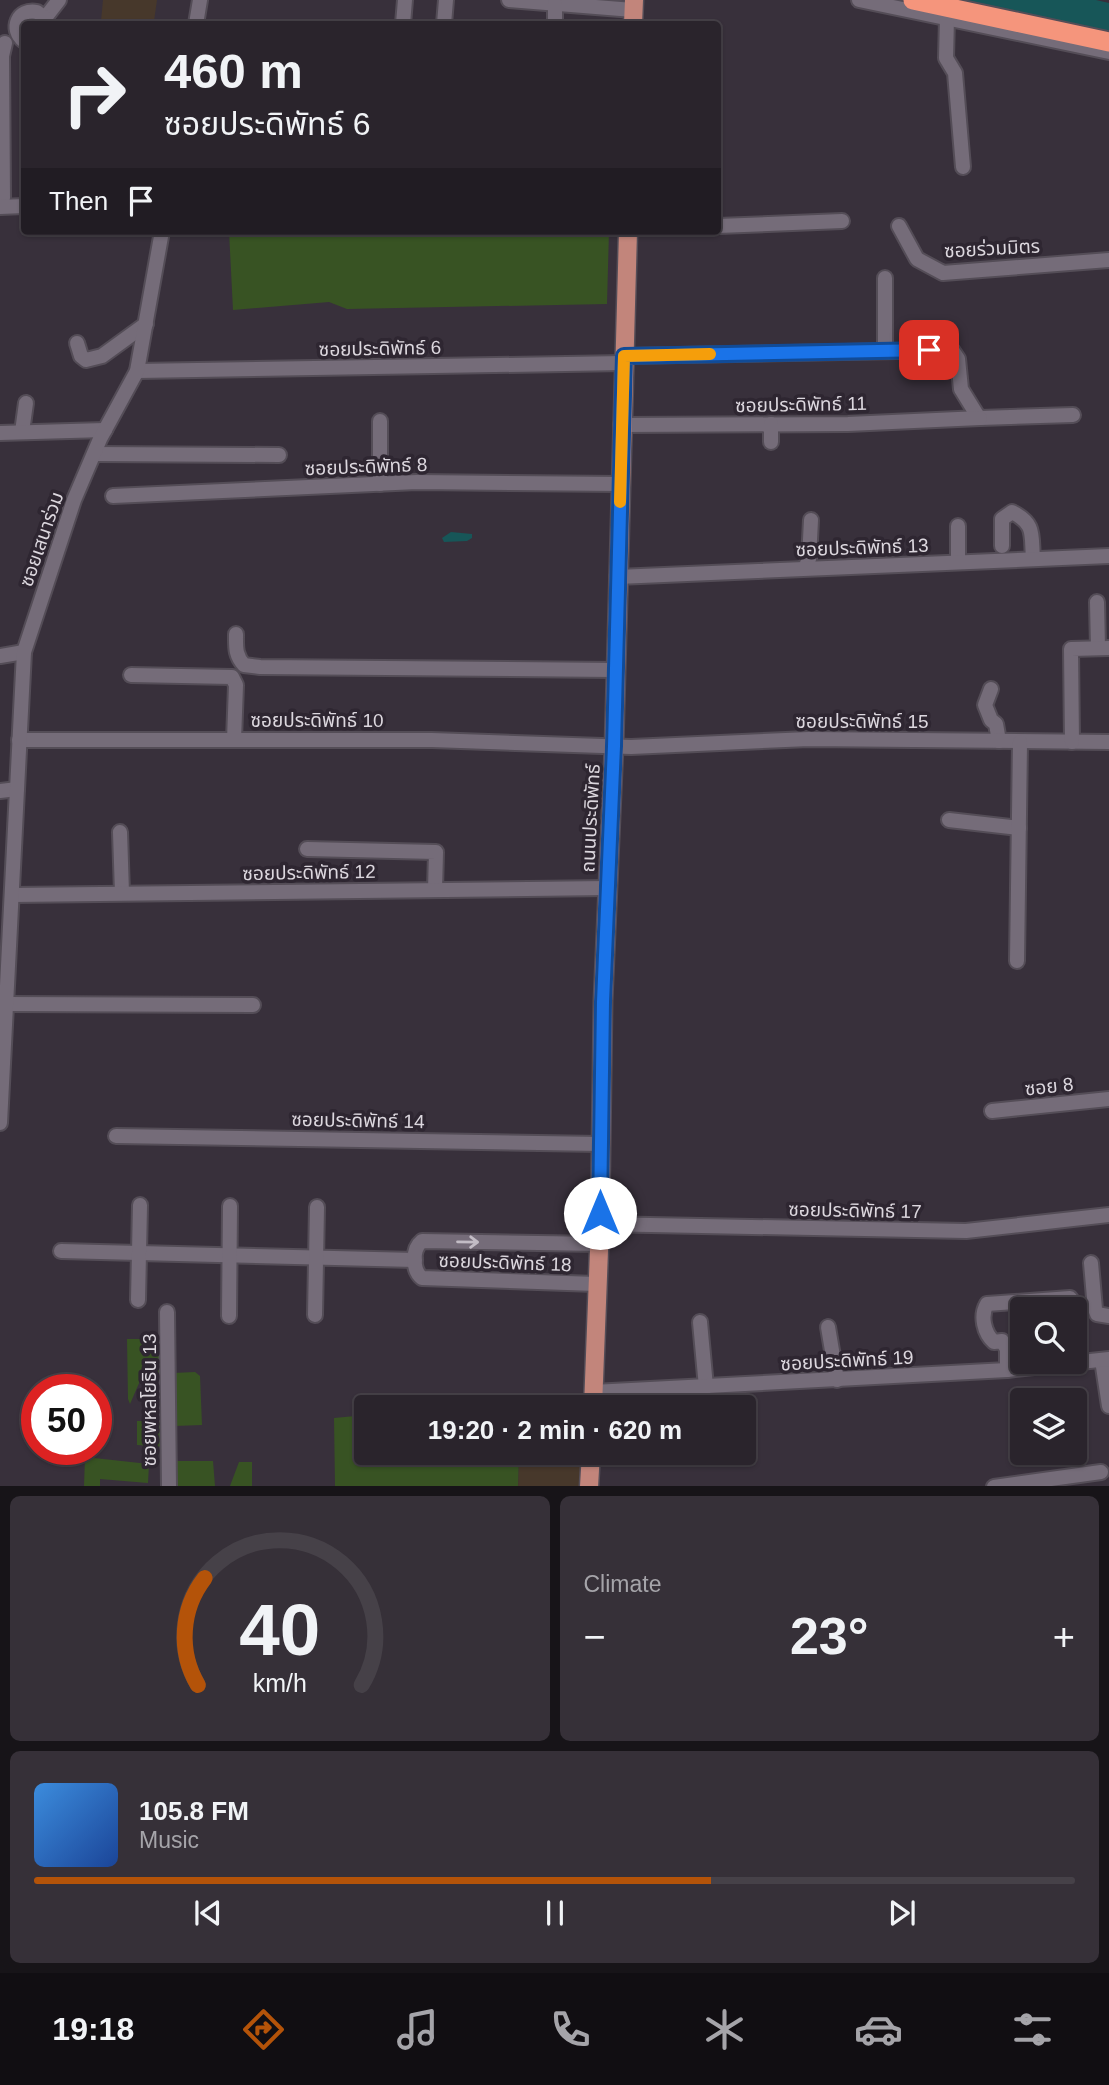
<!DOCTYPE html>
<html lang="en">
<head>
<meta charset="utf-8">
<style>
	body { margin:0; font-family:Helvetica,"Noto Sans Thai",sans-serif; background:#363038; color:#f1f3f6; height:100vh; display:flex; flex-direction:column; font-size:26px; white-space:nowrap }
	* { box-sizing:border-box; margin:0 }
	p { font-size:23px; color:#a5a4a9 }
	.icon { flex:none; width:38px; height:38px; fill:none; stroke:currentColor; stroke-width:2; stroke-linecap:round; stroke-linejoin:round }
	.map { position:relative; height:1486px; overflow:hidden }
	.drawer { display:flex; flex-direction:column; gap:10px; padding:10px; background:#171418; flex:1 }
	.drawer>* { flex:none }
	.guide { position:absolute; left:21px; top:21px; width:700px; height:214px; border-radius:7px; box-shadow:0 2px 5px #0004,0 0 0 2px #464148; background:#2a242c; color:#f1f3f6; overflow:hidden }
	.buttons { position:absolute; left:1010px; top:1297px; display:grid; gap:14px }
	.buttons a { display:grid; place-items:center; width:77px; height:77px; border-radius:7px; background:#2a242c; box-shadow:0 2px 5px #0004,0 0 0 2px #464148; font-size:35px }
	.speed { position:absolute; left:21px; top:1374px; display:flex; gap:14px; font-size:35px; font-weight:700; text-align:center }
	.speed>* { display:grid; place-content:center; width:91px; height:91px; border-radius:50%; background:#2a242c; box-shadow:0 2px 5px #0004,0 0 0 2px #464148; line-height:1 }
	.speed .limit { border:10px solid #d22; background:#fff; color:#111 }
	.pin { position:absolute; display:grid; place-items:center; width:60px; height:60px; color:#fff; margin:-30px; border-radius:14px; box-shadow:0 4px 10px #0006 }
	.me { position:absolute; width:77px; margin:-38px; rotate:0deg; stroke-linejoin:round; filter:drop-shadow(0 0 5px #0008) }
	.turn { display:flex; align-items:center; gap:24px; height:147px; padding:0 28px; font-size:32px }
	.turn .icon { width:91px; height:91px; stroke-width:2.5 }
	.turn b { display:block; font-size:49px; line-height:60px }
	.then { display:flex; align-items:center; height:66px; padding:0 28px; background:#0003; gap:14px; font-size:26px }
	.big { font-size:52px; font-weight:700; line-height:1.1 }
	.drawer .tile { flex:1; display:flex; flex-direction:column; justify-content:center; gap:10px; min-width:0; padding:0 24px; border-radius:10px; background:#363038 }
	.drawer .dial { align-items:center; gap:0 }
	.dial svg { height:182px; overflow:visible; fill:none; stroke:#464148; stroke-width:7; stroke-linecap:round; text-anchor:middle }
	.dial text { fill:#f1f3f6; stroke:none }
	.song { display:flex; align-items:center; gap:21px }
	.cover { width:84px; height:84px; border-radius:10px; background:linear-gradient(135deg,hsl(210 70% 55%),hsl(220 70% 35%)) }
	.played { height:7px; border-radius:4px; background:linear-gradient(90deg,#b45309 65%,#464148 65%) }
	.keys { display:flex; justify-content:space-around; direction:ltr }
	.heat { display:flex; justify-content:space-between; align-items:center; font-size:38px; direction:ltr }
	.drawer .tiles { flex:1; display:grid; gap:10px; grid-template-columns:1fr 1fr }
	.tile:last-child { grid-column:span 2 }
	.trip { position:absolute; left:354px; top:1395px; width:402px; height:70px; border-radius:7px; background:#2a242c; box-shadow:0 2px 5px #0004,0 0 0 2px #464148; font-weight:700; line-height:70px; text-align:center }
	.tabs { display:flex; height:112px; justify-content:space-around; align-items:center; background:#110e12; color:#a5a4a9 }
	.tabs .icon { width:49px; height:49px }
	.tabs .current { color:#b45309 }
	.tabs b { font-size:32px; color:#f1f3f6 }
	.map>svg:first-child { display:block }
</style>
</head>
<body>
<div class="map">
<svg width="1109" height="1487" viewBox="0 0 1109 1487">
	<rect width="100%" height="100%" fill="#38303b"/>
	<!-- commercial -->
	<g fill="#47382b">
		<path d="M103 0H157L154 21 131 23 101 21Z"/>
		<path d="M502 1399 576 1401 585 1404V1407H502Z"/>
		<path d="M519 1453H584L583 1486 518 1487Z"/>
	</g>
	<!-- green -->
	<g fill="#385323">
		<path d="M229 231H609L607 304 347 309 329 302 233 310Z"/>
		<path d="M127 1339H152L153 1348H163L164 1373 143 1374 130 1404 128 1399Z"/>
		<path d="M195 1372 200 1376 202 1425 174 1426 173 1373Z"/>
		<path d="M476 1397 502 1399V1407H429Z"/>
		<path d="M366 1415V1452L519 1453 518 1486H335L334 1418Z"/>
		<path d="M137 1421H163V1447L137 1445Z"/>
		<path d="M85 1457 149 1464 148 1483 100 1479V1486H84Z"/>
		<path d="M174 1461H213L215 1486H175Z"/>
		<path d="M239 1462H252V1486H230Z"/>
	</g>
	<!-- water -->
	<g fill="#175658">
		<path d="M954 0H1096L1109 3V35Z"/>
		<path d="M451 532 472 534V538L467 541 444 542 442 538Z"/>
	</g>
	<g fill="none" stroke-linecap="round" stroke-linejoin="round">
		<!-- minor casing -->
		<g stroke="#544d57" stroke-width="18">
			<g id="minor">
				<path d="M509 0 633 10"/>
				<path d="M859 0 1109 52"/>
				<path d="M45 18 59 0"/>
				<path d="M947 18 946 58 955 73 963 167"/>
				<path d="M196 24 200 0"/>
				<path d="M403 24 405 0"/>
				<path d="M444 24 446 0"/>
				<path d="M555 24V4"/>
				<path d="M24 41C9 29 18 8 37 12L45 18 47 24"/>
				<path d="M3 198 2 56 5 43"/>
				<path d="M0 207 24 206"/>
				<path d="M718 226 842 221"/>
				<path d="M899 226 917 259 943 273 1109 260"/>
				<path d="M885 278V351"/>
				<path d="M77 343 81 356 86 360 102 356 146 324"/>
				<path d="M624 356 952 350 958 359 961 389 977 415 980 418 1073 415"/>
				<path d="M137 371 624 363"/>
				<path d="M621 425 848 424 980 418"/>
				<path d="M22 432 26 403"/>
				<path d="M0 433 105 430"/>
				<path d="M771 442V424"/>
				<path d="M94 454 279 455"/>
				<path d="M380 484V421"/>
				<path d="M113 496 417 482 621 484"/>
				<path d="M1002 546V519L1012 512C1036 524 1031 535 1033 559"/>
				<path d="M958 562V526"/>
				<path d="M805 568 809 559 811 520"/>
				<path d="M617 577 1109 556"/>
				<path d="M1097 602 1098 648"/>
				<path d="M236 634C236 647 235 655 244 665L260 667 616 670"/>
				<path d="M0 656 24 652"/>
				<path d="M131 675 232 677 236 685 234 740"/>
				<path d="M991 689 985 705 991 720 996 724 999 741"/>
				<path d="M19 740H432L631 747 809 739 1109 742"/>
				<path d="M1072 742 1071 649 1109 648"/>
				<path d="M0 791 17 789"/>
				<path d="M949 820 1019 828"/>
				<path d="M120 832 122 893"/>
				<path d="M307 849 436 852 435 890"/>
				<path d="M12 895 607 888"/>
				<path d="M1017 961 1020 742"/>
				<path d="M6 1004 253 1005"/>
				<path d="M992 1111 1109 1099"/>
				<path d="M0 1123 24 652 74 500 100 439 137 371 162 231"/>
				<path d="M116 1136 600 1144"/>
				<path d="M600 1224 966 1231 1109 1215"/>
				<path d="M61 1251 415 1260"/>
				<path d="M1091 1263 1095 1309 1097 1314 1109 1316"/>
				<path d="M596 1284 422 1278C412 1270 412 1249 422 1241L599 1244"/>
				<path d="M138 1300 140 1205"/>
				<path d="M167 1312 169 1487"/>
				<path d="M315 1315 317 1207"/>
				<path d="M229 1316 230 1206"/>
				<path d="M700 1322 706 1387"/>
				<path d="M828 1327 837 1380"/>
				<path d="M1007 1349 1022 1348"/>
				<path d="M1102 1360 1109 1406"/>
				<path d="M1007 1370V1349L1002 1341 994 1342C984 1333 980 1316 987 1304L1070 1298 1075 1305 1074 1341"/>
				<path d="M593 1392 1007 1370 1109 1359"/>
				<path d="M994 1487 1101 1472"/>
			</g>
		</g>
		<!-- major casing -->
		<g stroke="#544d57" stroke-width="21">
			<g id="major">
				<path d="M633 24 634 0"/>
				<path d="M593 1407 600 1224 603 1001 614 746 628 231"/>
				<path d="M589 1487 591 1452"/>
			</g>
		</g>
		<!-- highway casing -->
		<g stroke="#544d57" stroke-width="23">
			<path id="highway" d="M913 0 1109 42"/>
		</g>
		<!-- minor -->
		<use href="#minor" stroke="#756c79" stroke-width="14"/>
		<!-- major -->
		<use href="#major" stroke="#c2857b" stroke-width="18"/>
		<!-- highway -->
		<use href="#highway" stroke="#f5957c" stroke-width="19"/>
	</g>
	<!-- one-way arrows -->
	<defs><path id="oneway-shaft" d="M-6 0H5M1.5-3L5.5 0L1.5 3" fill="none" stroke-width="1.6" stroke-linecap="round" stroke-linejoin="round" transform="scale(1.75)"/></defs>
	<use stroke="#c2bcc5" href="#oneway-shaft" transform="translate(468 1242) rotate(1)"/>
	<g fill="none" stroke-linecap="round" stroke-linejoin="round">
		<!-- route casing -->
		<g stroke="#114b97" stroke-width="18">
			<path id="route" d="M600 1213 603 1002 614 746 624 356 929 350"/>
		</g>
		<!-- route -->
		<use href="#route" stroke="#1a73e8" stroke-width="12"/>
		<!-- slow -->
		<path stroke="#f59e0b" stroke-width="12" d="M620 502 624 356 710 354"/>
	</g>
	<g text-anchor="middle" stroke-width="7" stroke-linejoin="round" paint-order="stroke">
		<!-- street labels -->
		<g font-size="19" fill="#dcd7de" stroke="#2e2631">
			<text transform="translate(992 248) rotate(-3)" y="7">ซอยร่วมมิตร</text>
			<text transform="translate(380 348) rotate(-1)" y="7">ซอยประดิพัทธ์ 6</text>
			<text transform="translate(801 404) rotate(-1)" y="7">ซอยประดิพัทธ์ 11</text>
			<text transform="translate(366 466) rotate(-2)" y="7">ซอยประดิพัทธ์ 8</text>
			<text transform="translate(41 539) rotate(-71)" y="7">ซอยเสนาร่วม</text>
			<text transform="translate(862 547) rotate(-2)" y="7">ซอยประดิพัทธ์ 13</text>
			<text x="317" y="727">ซอยประดิพัทธ์ 10</text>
			<text x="862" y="728">ซอยประดิพัทธ์ 15</text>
			<text transform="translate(590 818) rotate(-87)" y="7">ถนนประดิพัทธ์</text>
			<text transform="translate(309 872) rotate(-1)" y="7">ซอยประดิพัทธ์ 12</text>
			<text transform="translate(1049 1086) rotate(-6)" y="7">ซอย 8</text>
			<text transform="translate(358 1120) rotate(1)" y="7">ซอยประดิพัทธ์ 14</text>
			<text transform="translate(855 1210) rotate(1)" y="7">ซอยประดิพัทธ์ 17</text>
			<text transform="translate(505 1262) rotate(2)" y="7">ซอยประดิพัทธ์ 18</text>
			<text transform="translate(847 1360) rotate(-3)" y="7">ซอยประดิพัทธ์ 19</text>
			<text transform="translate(149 1400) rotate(-90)" y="7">ซอยพหลโยธิน 13</text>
		</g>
	</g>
</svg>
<div class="buttons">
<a><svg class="icon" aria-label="search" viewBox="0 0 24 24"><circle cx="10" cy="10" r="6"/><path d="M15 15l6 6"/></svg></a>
<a><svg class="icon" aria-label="layers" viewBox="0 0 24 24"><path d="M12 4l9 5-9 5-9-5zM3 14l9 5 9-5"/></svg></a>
</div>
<div class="speed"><div class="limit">50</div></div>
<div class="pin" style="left:929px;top:350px;background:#d93025"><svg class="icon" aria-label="arrive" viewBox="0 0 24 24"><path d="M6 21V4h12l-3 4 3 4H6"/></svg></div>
<svg class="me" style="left:600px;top:1213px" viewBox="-20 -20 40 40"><circle r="19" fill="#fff"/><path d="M0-13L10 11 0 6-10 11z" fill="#1a73e8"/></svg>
<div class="trip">19:20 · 2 min · 620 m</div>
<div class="guide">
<div class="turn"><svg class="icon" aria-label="right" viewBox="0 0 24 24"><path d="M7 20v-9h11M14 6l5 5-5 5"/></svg><div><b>460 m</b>ซอยประดิพัทธ์ 6</div></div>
<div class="then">Then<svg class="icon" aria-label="arrive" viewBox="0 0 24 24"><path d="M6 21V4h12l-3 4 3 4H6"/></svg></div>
</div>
</div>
<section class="drawer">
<div class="tiles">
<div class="tile dial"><svg viewBox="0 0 100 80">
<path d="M14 69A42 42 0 1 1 86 69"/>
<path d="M14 69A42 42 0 0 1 17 22" stroke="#b45309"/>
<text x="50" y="56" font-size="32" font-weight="700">40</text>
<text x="50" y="72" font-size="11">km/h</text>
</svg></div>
<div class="tile"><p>Climate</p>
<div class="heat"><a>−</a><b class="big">23°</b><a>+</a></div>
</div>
<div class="tile">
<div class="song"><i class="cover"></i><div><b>105.8 FM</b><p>Music</p></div></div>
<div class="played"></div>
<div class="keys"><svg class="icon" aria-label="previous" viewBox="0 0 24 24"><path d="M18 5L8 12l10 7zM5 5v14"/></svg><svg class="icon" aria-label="pause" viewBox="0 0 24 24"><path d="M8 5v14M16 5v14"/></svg><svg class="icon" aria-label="next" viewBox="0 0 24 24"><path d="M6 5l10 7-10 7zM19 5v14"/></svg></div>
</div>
</div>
</section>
<nav class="tabs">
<b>19:18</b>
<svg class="icon current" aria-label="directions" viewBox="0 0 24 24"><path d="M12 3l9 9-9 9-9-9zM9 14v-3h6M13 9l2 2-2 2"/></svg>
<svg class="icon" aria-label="music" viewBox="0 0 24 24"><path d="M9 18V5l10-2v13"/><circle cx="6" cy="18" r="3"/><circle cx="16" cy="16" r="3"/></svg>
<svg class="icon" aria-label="phone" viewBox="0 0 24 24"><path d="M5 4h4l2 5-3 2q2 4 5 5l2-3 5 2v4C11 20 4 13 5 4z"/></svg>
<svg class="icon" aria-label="climate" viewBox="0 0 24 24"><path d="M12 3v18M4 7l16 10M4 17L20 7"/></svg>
<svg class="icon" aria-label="car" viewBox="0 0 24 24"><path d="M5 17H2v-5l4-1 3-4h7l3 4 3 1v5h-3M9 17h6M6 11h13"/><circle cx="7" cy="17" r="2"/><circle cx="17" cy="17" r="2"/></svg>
<svg class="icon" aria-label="filters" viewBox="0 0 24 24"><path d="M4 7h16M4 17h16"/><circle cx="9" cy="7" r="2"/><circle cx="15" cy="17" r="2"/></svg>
</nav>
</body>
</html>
